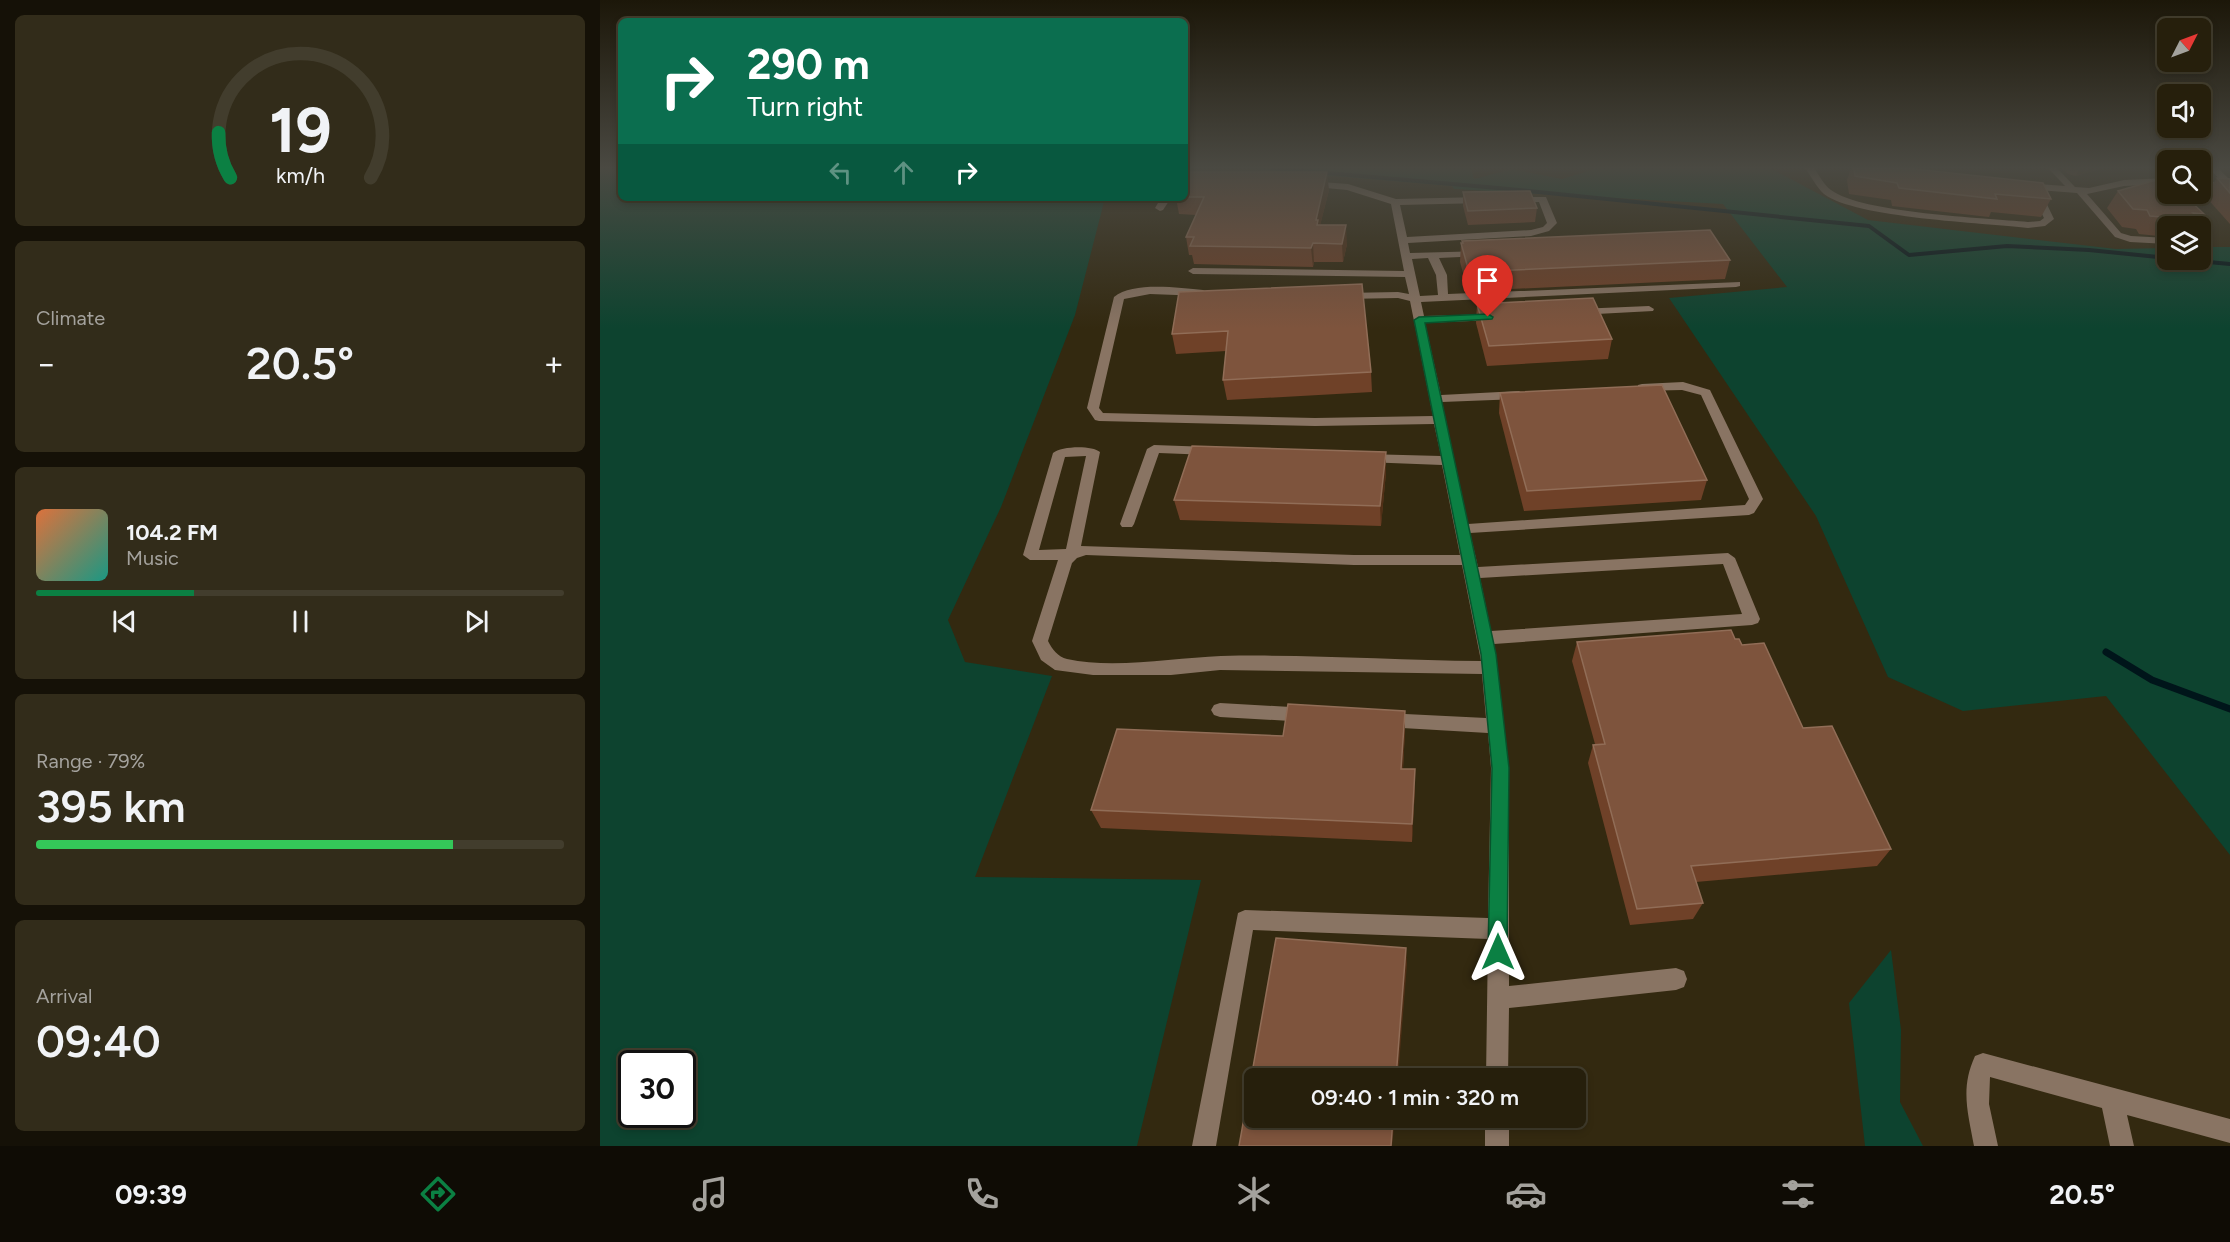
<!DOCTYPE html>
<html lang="en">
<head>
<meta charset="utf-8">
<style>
	body { margin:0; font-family:Figtree,sans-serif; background:#322c1a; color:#f1f3f6; height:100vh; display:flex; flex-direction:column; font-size:22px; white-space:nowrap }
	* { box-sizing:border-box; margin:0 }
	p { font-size:20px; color:#a4a29d }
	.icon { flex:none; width:33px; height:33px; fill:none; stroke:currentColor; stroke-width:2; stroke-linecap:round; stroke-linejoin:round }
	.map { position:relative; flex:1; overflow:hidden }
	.side { display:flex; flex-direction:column; gap:15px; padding:15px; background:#151107; width:600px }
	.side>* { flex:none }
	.guide { position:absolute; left:18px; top:18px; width:570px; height:183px; border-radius:9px; box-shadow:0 3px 9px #0003,0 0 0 2px #423d2d; background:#0b6e4f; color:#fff; overflow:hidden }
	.needle { width:39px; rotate:48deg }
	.fabs { position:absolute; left:1557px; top:18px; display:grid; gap:12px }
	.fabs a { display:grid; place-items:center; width:54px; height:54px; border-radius:9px; background:#261f0c; box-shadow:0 3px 9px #0003,0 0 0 2px #423d2d; font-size:30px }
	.speed { position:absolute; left:18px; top:1050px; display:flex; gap:12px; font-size:30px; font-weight:700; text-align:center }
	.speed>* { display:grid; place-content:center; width:78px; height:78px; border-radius:50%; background:#261f0c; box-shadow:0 3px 9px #0003,0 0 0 2px #423d2d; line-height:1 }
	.speed .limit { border:3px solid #111; border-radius:9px; background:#fff; color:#111 }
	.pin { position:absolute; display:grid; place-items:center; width:51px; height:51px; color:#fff; margin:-62px -26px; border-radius:50% 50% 50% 0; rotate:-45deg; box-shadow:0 0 6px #0007 }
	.pin .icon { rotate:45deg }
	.me { position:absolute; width:66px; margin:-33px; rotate:0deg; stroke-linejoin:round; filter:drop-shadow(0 0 4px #0008) }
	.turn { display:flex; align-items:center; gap:21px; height:126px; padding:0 30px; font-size:27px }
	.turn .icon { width:78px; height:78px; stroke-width:2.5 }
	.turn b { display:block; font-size:42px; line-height:51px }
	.lanes { display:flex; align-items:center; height:57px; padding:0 30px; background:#0003; justify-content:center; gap:30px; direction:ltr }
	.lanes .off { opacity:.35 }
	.big { font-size:45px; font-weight:600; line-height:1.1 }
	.side .widget { flex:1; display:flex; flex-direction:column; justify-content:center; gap:9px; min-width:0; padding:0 21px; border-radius:9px; background:#322c1a }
	.side .dial { align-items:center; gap:0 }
	.dial svg { height:156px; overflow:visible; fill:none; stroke:#423d2d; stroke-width:7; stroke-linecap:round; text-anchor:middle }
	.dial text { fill:#f1f3f6; stroke:none }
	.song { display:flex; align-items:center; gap:18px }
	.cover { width:72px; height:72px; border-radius:9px; background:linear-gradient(135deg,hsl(20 70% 55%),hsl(170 70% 35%)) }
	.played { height:6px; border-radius:3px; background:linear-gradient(90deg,#0b8043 30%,#423d2d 30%) }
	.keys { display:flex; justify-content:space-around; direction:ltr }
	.heat { display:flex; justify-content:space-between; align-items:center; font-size:33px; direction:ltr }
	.charge { height:9px; border-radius:4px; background:linear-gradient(90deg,#34c759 79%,#423d2d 0) }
	.trip { position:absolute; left:644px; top:1068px; width:342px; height:60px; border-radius:9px; background:#261f0c; box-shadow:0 3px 9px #0003,0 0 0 2px #423d2d; font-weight:600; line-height:60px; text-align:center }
	.tab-bar { display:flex; height:96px; justify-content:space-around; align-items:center; background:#0f0c05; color:#a4a29d }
	.tab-bar .icon { width:42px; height:42px }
	.tab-bar .selected { color:#0b8043 }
	.tab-bar b { font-size:27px; color:#f1f3f6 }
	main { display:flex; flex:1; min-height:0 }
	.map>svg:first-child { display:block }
</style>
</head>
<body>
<main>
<section class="side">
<div class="widget dial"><svg viewBox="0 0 100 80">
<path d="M14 69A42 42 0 1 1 86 69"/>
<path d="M14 69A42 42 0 0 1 8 46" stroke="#0b8043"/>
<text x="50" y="56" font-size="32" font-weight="700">19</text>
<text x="50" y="72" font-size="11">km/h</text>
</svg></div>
<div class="widget"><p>Climate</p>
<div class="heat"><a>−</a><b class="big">20.5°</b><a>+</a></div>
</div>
<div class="widget">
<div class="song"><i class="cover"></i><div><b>104.2 FM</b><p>Music</p></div></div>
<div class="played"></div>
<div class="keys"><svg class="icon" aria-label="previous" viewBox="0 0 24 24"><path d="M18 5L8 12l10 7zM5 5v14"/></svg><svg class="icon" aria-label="pause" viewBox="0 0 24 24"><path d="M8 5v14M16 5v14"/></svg><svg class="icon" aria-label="next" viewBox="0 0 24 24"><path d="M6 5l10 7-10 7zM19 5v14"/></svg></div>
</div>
<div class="widget"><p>Range · 79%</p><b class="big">395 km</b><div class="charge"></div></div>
<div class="widget"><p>Arrival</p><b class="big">09:40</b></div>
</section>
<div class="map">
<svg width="1630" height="1146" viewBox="0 0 1630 1146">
	<rect width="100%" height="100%" fill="#332910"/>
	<!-- green -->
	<g fill="#0d432f" fill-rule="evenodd">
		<path d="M0 168H21V198H505L475 315 401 507 348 620 365 662 452 676 375 877 601 880 537 1146H0ZM32 1064H82V1114H32Z"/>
		<path d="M638 168H871L874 179 912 169 962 179 998 168H1170L1268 220 1516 249 1567 248 1568 260H1600L1601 247H1630V855L1506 696 1363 711 1288 677 1216 516 1069 298 1187 287 1123 204 854 189 852 186Z"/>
		<path d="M1291 950 1301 1030 1300 1102 1323 1146H1265L1249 1003Z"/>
	</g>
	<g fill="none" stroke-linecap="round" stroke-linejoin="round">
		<!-- stream-far1 -->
		<g stroke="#00151a" stroke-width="4">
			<path d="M671 168 909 189 1269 226 1309 255 1407 246 1489 250 1568 258"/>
			<path d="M1587 260 1630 264"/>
		</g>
		<!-- stream -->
		<path stroke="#00151a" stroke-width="7" d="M1506 652 1552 680 1630 709"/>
		<!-- minor -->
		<g fill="#897463" fill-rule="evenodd">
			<path d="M1205 168H1214C1219 175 1224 185 1231 190 1261 213 1386 218 1428 222L1440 221 1444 218 1432 194 1437 191 1442 194 1454 219 1445 226 1428 228C1385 223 1255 218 1224 194 1217 188 1211 176 1205 168Z"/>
			<path d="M1448 168H1457L1475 187 1489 188 1524 180 1568 178V184L1524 186 1487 194 1521 233 1531 236 1568 238V244L1530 242 1515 237 1477 193 1425 189 1421 186 1425 183 1465 186Z"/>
			<path d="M1609 168H1618L1630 180V189L1600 187V181L1623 183Z"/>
			<path d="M708 181 748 184 796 199 882 197 887 200 882 203 800 205 807 237 931 230 943 227 947 223 939 202 912 203 907 200 912 197H946L957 223 949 231 931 236 808 243 810 253 885 251V255L881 256 839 258 847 275 848 294 1140 282V286L1136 287 821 302 824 316 894 314 899 317 894 320 825 323 841 395 919 391 925 395 919 399 842 402 868 524 1145 505 1149 499 1101 395 1082 390 1038 391V385L1042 384 1083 382 1110 390 1163 499 1154 513 1149 515 870 533 878 567 1128 553 1135 558 1160 619 1158 623 1152 625 894 644 909 768V986L1076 968 1084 971 1087 979 1084 987 1076 990 909 1008 908 1078H886L888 939 653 930 616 1146H592L638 913 645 910 888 918 891 768 888 733 785 727 779 725 776 720 779 715 785 713 886 718 882 674 620 670 571 675H493L455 670 441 660 432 641 458 560H430L423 555 453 453C461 446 492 445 500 452L481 546 754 555H860L842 465 765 462 758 458 765 454 841 456 834 424 715 426 499 421 495 420 487 408 514 297C533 281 579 288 603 290L608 293 603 296 550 294 524 299 499 408 503 413 715 418 833 416 810 301 798 298 744 299 739 296 744 293 798 292 809 294 805 277 593 274 588 271 593 268 804 271 791 204 747 190 705 186 704 184ZM828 258 836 275 838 295 820 296 812 259ZM486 456 466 549 439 550 465 457ZM486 555 754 565H862L881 661C794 660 707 654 621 656 574 658 513 669 467 659 458 657 452 649 448 641L472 563 477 558ZM1123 564 1142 614 891 631 880 578Z"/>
			<path d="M561 198H571L563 210 560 211 555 208Z"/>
			<path d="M1600 229 1610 237 1607 243 1600 245Z"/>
			<path d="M1049 306 1054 309 1053 311 978 315 973 312 978 309Z"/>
			<path d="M554 445 610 447 617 451 610 455 559 453 534 524 532 527H522L520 524 547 449Z"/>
			<path d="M620 703 707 708 713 710 716 715 713 720 707 722 620 717 614 715 611 710 614 705Z"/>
			<path d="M1383 1053 1630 1119V1143L1527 1115 1534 1146H1510L1502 1108 1390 1077 1389 1104 1398 1146H1374C1368 1112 1360 1089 1375 1056Z"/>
			<rect x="885" y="1118" width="24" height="28"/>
		</g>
	</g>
	<!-- wall -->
	<g fill="#6f4128">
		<path d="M1251 168H1305L1451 199 1441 217 1391 212 1389 217 1292 206 1291 200 1249 194 1247 180Z"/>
		<path d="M1462 168H1503L1476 176 1468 174Z"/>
		<path d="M585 177 729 190 720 225 747 244 743 262H714L713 267 594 264 592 255H589L586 237 596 215 579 214 576 198H585Z"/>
		<path d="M1617 178 1630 179V224L1605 196Z"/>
		<path d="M1518 191 1604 214 1596 226H1568V237L1539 234 1536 229 1522 227 1507 208Z"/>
		<path d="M863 192 937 208 935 222 868 225 863 206Z"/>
		<path d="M862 241 1130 260 1125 279 868 291 860 262 861 243H862Z"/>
		<path d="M579 292 771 372 772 392 627 400 623 380 626 351 576 354 572 334Z"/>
		<path d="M877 304 1012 339 1008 359 887 366 876 323Z"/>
		<path d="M900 393 1107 480 1101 500 924 511 899 413Z"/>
		<path d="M786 452V472L781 526 580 520 574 500Z"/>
		<path d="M1135 639 1142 645 1291 849 1277 866 1096 882 1103 903 1093 919 1030 925 988 763 993 745 995 744 972 661 977 642Z"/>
		<path d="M805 730 803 769 815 787 812 842 501 828 491 810 683 736Z"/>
	</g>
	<!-- shaded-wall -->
	<g fill="#502f16">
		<path d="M1480 168H1503L1476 176Z"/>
		<path d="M727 172 729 190 719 230 716 220Z"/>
		<path d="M746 225 747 244 743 262 742 244Z"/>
		<path d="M713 243 714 262 713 267 711 248Z"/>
		<path d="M786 452V472L781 526 780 506Z"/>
		<path d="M805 711V730L802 787 801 769Z"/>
		<path d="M815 769V787L812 842V824Z"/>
		<path d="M806 948 807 964 798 1078H796Z"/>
		<path d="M793 1118H795L792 1146H791Z"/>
	</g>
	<!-- building -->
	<g fill="#7e543d" stroke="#916d57" stroke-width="1.5">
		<path d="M1254 168H1305L1443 183 1451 199 1395 194 1397 199 1299 188 1297 183 1255 176Z"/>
		<path d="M588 172H727L716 220H718L717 225H746L742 244 713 243 711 248 590 246 594 237H586L604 197H585V177Z"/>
		<path d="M1563 178 1568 179V194H1583L1604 214 1593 213 1600 220 1550 216 1547 210 1533 209 1518 191Z"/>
		<path d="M1617 178 1630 179V193Z"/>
		<path d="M930 191 937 208 868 211 863 192Z"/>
		<path d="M1110 230 1130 260 869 272 861 243H863L862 241Z"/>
		<path d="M762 284 771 372 623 380 628 331 572 334 579 292Z"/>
		<path d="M993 298 1012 339 889 346 877 304Z"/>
		<path d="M1062 385 1107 480 927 491 900 393Z"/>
		<path d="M592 446 786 452 780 506 574 500Z"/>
		<path d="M1131 630 1135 639H1139L1142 645 1164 643 1203 728 1232 726 1291 849 1091 866 1103 903 1037 909 993 745 1005 744 977 642Z"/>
		<path d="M688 704 805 711 801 769H815L812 824 491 810 517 729 683 736Z"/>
		<path d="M676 938 806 948 796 1078H654V1118H793L791 1146H639Z"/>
	</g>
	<!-- sky -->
	<linearGradient id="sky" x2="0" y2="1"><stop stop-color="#1c1709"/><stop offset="0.51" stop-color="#4a4942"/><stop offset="1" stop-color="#4a4942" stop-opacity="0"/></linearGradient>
	<rect width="1630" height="329" fill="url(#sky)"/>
	<!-- route -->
	<path fill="#0b8043" stroke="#07532c" stroke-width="1.5" d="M888 314 893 317 892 319 825 323 896 654 909 768 907 952 904 958 898 961 891 958 888 952 892 768 881 654 814 320 819 317Z"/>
</svg>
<div class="fabs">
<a><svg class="needle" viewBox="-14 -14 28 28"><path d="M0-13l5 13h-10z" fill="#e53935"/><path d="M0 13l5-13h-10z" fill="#a4a29d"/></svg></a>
<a><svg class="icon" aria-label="sound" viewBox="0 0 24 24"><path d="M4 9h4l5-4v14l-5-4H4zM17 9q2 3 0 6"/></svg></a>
<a><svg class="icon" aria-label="search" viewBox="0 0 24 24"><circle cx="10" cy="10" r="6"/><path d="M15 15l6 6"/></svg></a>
<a><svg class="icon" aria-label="layers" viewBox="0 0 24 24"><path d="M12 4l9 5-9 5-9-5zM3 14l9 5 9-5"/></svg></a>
</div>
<div class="speed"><div class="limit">30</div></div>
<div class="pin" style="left:888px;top:317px;background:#d93025"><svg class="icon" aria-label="arrive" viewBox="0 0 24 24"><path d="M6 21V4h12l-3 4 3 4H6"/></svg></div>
<svg class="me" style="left:898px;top:952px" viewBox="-20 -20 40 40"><path d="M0-17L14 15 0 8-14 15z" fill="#0b8043" stroke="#fff" stroke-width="4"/></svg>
<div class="trip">09:40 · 1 min · 320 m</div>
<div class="guide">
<div class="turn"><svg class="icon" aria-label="right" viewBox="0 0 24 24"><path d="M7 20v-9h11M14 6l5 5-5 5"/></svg><div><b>290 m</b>Turn right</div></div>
<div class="lanes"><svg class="icon off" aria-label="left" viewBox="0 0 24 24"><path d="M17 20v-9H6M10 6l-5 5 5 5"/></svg><svg class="icon off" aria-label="ahead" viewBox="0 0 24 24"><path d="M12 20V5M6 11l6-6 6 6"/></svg><svg class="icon" aria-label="right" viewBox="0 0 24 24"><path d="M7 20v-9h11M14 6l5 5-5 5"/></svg></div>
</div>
</div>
</main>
<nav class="tab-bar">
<b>09:39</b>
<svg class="icon selected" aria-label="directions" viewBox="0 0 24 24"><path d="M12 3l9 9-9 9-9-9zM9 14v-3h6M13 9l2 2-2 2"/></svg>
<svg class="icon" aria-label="music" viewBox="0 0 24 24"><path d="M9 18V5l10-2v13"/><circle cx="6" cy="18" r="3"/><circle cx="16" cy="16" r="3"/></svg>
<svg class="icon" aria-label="phone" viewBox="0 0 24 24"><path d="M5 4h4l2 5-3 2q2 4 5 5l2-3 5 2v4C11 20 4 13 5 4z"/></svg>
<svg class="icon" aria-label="climate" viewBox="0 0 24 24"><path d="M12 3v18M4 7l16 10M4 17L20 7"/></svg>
<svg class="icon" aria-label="car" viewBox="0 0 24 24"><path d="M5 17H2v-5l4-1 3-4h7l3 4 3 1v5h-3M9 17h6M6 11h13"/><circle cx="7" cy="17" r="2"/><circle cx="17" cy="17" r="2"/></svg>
<svg class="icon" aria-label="filters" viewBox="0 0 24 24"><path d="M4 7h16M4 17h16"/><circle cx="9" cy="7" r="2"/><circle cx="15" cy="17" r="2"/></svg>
<b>20.5°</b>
</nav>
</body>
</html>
